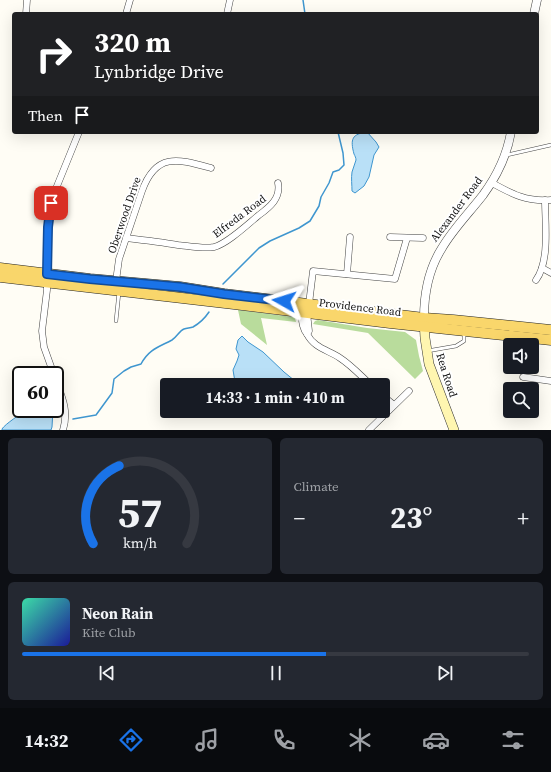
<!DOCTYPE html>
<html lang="en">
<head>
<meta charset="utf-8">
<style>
	body { margin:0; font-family:"Source Serif 4",serif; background:#242831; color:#f1f3f6; height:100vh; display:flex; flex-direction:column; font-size:15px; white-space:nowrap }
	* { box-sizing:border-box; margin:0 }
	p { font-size:13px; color:#9ea1a6 }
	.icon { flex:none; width:22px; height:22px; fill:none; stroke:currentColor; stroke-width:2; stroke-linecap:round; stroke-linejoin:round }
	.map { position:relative; height:430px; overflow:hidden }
	.drawer { display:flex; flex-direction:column; gap:8px; padding:8px; background:#0d0f14; flex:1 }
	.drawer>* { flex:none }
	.guide { position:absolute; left:12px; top:12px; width:527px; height:122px; border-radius:4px; box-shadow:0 4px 16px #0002; background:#202124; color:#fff; overflow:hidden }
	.tools { position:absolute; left:503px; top:338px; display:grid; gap:8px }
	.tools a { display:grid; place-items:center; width:36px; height:36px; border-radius:4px; background:#171b24; box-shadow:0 4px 16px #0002; font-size:20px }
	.speed { position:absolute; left:12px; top:366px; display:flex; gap:8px; font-size:20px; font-weight:700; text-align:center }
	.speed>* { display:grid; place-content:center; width:52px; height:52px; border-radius:50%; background:#171b24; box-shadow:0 4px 16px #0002; line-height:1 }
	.speed .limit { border:2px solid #111; border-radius:6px; background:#fff; color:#111 }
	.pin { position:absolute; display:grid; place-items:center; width:34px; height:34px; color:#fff; margin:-17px; border-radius:8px; box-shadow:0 2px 6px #0006 }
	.me { position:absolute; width:44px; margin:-22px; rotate:276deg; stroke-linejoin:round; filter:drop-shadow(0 0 3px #0008) }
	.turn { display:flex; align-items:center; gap:14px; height:84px; padding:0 16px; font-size:18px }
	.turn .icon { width:52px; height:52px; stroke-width:2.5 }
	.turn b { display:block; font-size:28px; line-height:34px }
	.then { display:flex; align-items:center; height:38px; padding:0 16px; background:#0003; gap:8px; font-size:15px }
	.big { font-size:30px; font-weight:700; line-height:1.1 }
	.drawer .widget { flex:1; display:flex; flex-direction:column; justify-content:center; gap:6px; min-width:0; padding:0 14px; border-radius:6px; background:#242831 }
	.drawer .dial { align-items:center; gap:0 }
	.dial svg { height:104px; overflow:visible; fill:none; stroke:#363941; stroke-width:7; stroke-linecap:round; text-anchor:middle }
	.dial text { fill:#f1f3f6; stroke:none }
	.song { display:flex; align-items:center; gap:12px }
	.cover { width:48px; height:48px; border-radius:6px; background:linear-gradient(135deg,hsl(160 70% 55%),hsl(240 70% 35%)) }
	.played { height:4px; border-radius:2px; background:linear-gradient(90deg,#1a73e8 60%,#363941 60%) }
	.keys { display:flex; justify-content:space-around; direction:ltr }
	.heat { display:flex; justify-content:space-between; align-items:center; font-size:22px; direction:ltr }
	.drawer .tiles { flex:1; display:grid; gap:8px; grid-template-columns:1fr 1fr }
	.widget:last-child { grid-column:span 2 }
	.trip { position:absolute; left:160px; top:378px; width:230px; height:40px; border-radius:4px; background:#171b24; box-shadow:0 4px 16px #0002; font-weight:700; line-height:40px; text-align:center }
	.tab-bar { display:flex; height:64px; justify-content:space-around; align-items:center; background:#090b0e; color:#9ea1a6 }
	.tab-bar .icon { width:28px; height:28px }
	.tab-bar .on { color:#1a73e8 }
	.tab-bar b { font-size:18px; color:#f1f3f6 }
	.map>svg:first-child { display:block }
</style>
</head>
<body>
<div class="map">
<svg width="551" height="430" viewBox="0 0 551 430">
	<rect width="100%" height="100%" fill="#fffdf5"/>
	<!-- forest -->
	<g fill="#b9dc9c">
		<path d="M238 310 293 317 295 318 296 322 261 318 267 345 241 324Z"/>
		<path d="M318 320 367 328 405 332 416 340 419 356 423 371 415 379 368 333 313 324 315 321Z"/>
	</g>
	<!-- water -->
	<g fill="#b9e0f7" stroke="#3f96cf">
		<path d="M367 132 376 142 379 147 374 155 369 177 364 186 355 193 352 191C352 185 351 178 352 172 353 168 355 164 356 160 356 158 355 156 354 154 350 139 352 134 367 132Z"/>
		<path d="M242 336 248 342 263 352 284 372 300 385H244L235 382 233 370 237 361 239 355 236 349 238 340Z"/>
		<path d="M27 409H53L52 427 51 430H2V429C5 424 21 414 27 409Z"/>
	</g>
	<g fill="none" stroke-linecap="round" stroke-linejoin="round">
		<!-- stream -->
		<g stroke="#3f96cf" stroke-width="1.5">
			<path d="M303 0 305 14"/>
			<path d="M223 284 259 248 270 241 299 228 310 221 319 206 321 197 329 183 333 172 339 170 344 165 343 153 338 132"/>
			<path d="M73 419 96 415 112 393 114 379 124 371 131 367 141 364C149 349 159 347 172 340 177 337 179 331 184 329 187 328 190 328 193 327 200 323 205 318 209 312"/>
		</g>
		<!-- service casing -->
		<g stroke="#444" stroke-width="4">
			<g id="service">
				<path d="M507 155 551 145"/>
				<path d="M116 321 119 292"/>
				<path d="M427 351 456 346 464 341V333"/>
			</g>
		</g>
		<!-- minor casing -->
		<g stroke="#444" stroke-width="7">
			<g id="minor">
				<path d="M26 14 27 0"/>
				<path d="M126 14 130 0"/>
				<path d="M227 14 230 0"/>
				<path d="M492 183C512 194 527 202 551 200"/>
				<path d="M390 237 423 238"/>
				<path d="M126 238C143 240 160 242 178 245 189 246 203 249 214 247 227 244 248 224 259 215 270 207 281 198 278 183"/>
				<path d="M542 268 551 273"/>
				<path d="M347 274 350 237"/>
				<path d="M536 280C550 261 545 223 545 200"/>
				<path d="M116 281 119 259 142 191C156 152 178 159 211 168"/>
				<path d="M309 304 313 271 395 279 407 238"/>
				<path d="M301 312C302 320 302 328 307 334L309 331 307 313"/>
				<path d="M307 334C314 348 328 350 340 358 351 365 361 376 371 385"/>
				<path d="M54 375 44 347 42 331 47 290V241L50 211 55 191 79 132"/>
				<path d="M523 377 551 381"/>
				<path d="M55 378C62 397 69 410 63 430"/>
				<path d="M383 396 394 405"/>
				<path d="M369 430 409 391"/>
			</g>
		</g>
		<!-- tertiary casing -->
		<g stroke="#444" stroke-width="9">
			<g id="tertiary">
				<path d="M534 14 537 0"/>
				<path d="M424 318C424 293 428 270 442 248 453 229 469 213 483 195 497 176 507 155 511 132"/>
			</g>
		</g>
		<!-- secondary casing -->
		<g stroke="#333" stroke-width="10">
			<path id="secondary" d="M424 319 425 338 429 364 454 430"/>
		</g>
		<!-- primary casing -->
		<g stroke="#222" stroke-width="11">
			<g id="primary">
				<path d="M0 268 90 279 180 287 224 294 424 318 453 320 551 330"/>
				<path d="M0 277 234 304 390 323 551 340"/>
			</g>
		</g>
		<!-- service -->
		<use href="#service" stroke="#fff" stroke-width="3"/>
		<!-- minor -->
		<use href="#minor" stroke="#fff" stroke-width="6"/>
		<!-- tertiary -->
		<use href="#tertiary" stroke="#fff" stroke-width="8"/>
		<!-- secondary -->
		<use href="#secondary" stroke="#fff6b0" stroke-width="9"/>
		<!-- primary -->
		<use href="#primary" stroke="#f9d66b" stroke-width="10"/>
	</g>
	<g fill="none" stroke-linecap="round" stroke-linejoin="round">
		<!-- route casing -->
		<g stroke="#114b97" stroke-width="10">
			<path id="route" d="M51 203 48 227 47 274 90 279 180 287 224 294 284 301"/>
		</g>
		<!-- route -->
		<use href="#route" stroke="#1a73e8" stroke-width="7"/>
	</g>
	<g text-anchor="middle" stroke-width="4" stroke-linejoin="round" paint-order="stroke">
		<!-- street labels -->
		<g font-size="11" fill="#111" stroke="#fff">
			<text transform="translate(456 209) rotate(-53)" y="4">Alexander Road</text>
			<text transform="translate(124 215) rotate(-71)" y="4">Oberwood Drive</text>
			<text transform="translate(239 216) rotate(-37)" y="4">Elfreda Road</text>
			<text transform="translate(360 307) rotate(7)" y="4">Providence Road</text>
			<text transform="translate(447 375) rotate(72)" y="4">Rea Road</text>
		</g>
	</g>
</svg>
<div class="tools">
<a><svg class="icon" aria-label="sound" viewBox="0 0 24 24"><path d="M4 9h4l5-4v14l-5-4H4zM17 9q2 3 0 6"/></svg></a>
<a><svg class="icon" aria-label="search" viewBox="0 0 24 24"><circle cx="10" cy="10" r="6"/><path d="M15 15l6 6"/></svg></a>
</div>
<div class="speed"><div class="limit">60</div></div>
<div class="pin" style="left:51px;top:203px;background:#d93025"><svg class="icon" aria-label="arrive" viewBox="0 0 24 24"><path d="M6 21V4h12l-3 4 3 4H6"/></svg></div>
<svg class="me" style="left:284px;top:301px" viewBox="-20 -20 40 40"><path d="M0-17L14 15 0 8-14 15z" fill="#1a73e8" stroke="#fff" stroke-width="4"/></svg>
<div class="trip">14:33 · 1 min · 410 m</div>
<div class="guide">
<div class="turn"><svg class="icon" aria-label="right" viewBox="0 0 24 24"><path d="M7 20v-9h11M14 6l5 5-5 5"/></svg><div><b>320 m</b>Lynbridge Drive</div></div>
<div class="then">Then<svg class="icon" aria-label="arrive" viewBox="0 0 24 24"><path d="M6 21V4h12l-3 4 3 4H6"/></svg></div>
</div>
</div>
<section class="drawer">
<div class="tiles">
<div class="widget dial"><svg viewBox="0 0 100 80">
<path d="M14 69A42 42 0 1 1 86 69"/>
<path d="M14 69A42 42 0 0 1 34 9" stroke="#1a73e8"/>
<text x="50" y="56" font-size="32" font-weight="700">57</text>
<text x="50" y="72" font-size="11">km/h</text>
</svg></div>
<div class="widget"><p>Climate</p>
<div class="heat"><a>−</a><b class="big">23°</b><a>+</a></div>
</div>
<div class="widget">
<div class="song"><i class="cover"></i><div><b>Neon Rain</b><p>Kite Club</p></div></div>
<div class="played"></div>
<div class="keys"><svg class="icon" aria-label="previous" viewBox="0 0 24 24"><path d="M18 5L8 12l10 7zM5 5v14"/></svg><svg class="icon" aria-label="pause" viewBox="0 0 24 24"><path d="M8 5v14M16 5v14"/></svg><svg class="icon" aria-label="next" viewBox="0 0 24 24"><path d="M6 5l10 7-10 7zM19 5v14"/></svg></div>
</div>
</div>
</section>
<nav class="tab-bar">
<b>14:32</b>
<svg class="icon on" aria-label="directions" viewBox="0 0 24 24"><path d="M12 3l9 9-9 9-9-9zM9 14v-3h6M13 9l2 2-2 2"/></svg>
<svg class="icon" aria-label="music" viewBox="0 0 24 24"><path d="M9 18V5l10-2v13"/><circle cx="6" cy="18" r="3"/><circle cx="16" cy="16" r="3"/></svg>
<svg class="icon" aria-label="phone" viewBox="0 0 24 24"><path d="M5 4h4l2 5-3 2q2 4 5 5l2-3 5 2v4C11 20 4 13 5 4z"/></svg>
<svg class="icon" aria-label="climate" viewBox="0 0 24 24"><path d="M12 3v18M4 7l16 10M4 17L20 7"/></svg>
<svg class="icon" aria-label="car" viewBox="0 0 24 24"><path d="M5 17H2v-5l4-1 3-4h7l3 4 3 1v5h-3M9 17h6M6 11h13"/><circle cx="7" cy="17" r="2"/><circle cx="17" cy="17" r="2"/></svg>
<svg class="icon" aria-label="filters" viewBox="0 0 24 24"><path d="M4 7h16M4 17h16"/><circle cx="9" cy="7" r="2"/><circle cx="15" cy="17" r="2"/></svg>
</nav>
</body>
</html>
